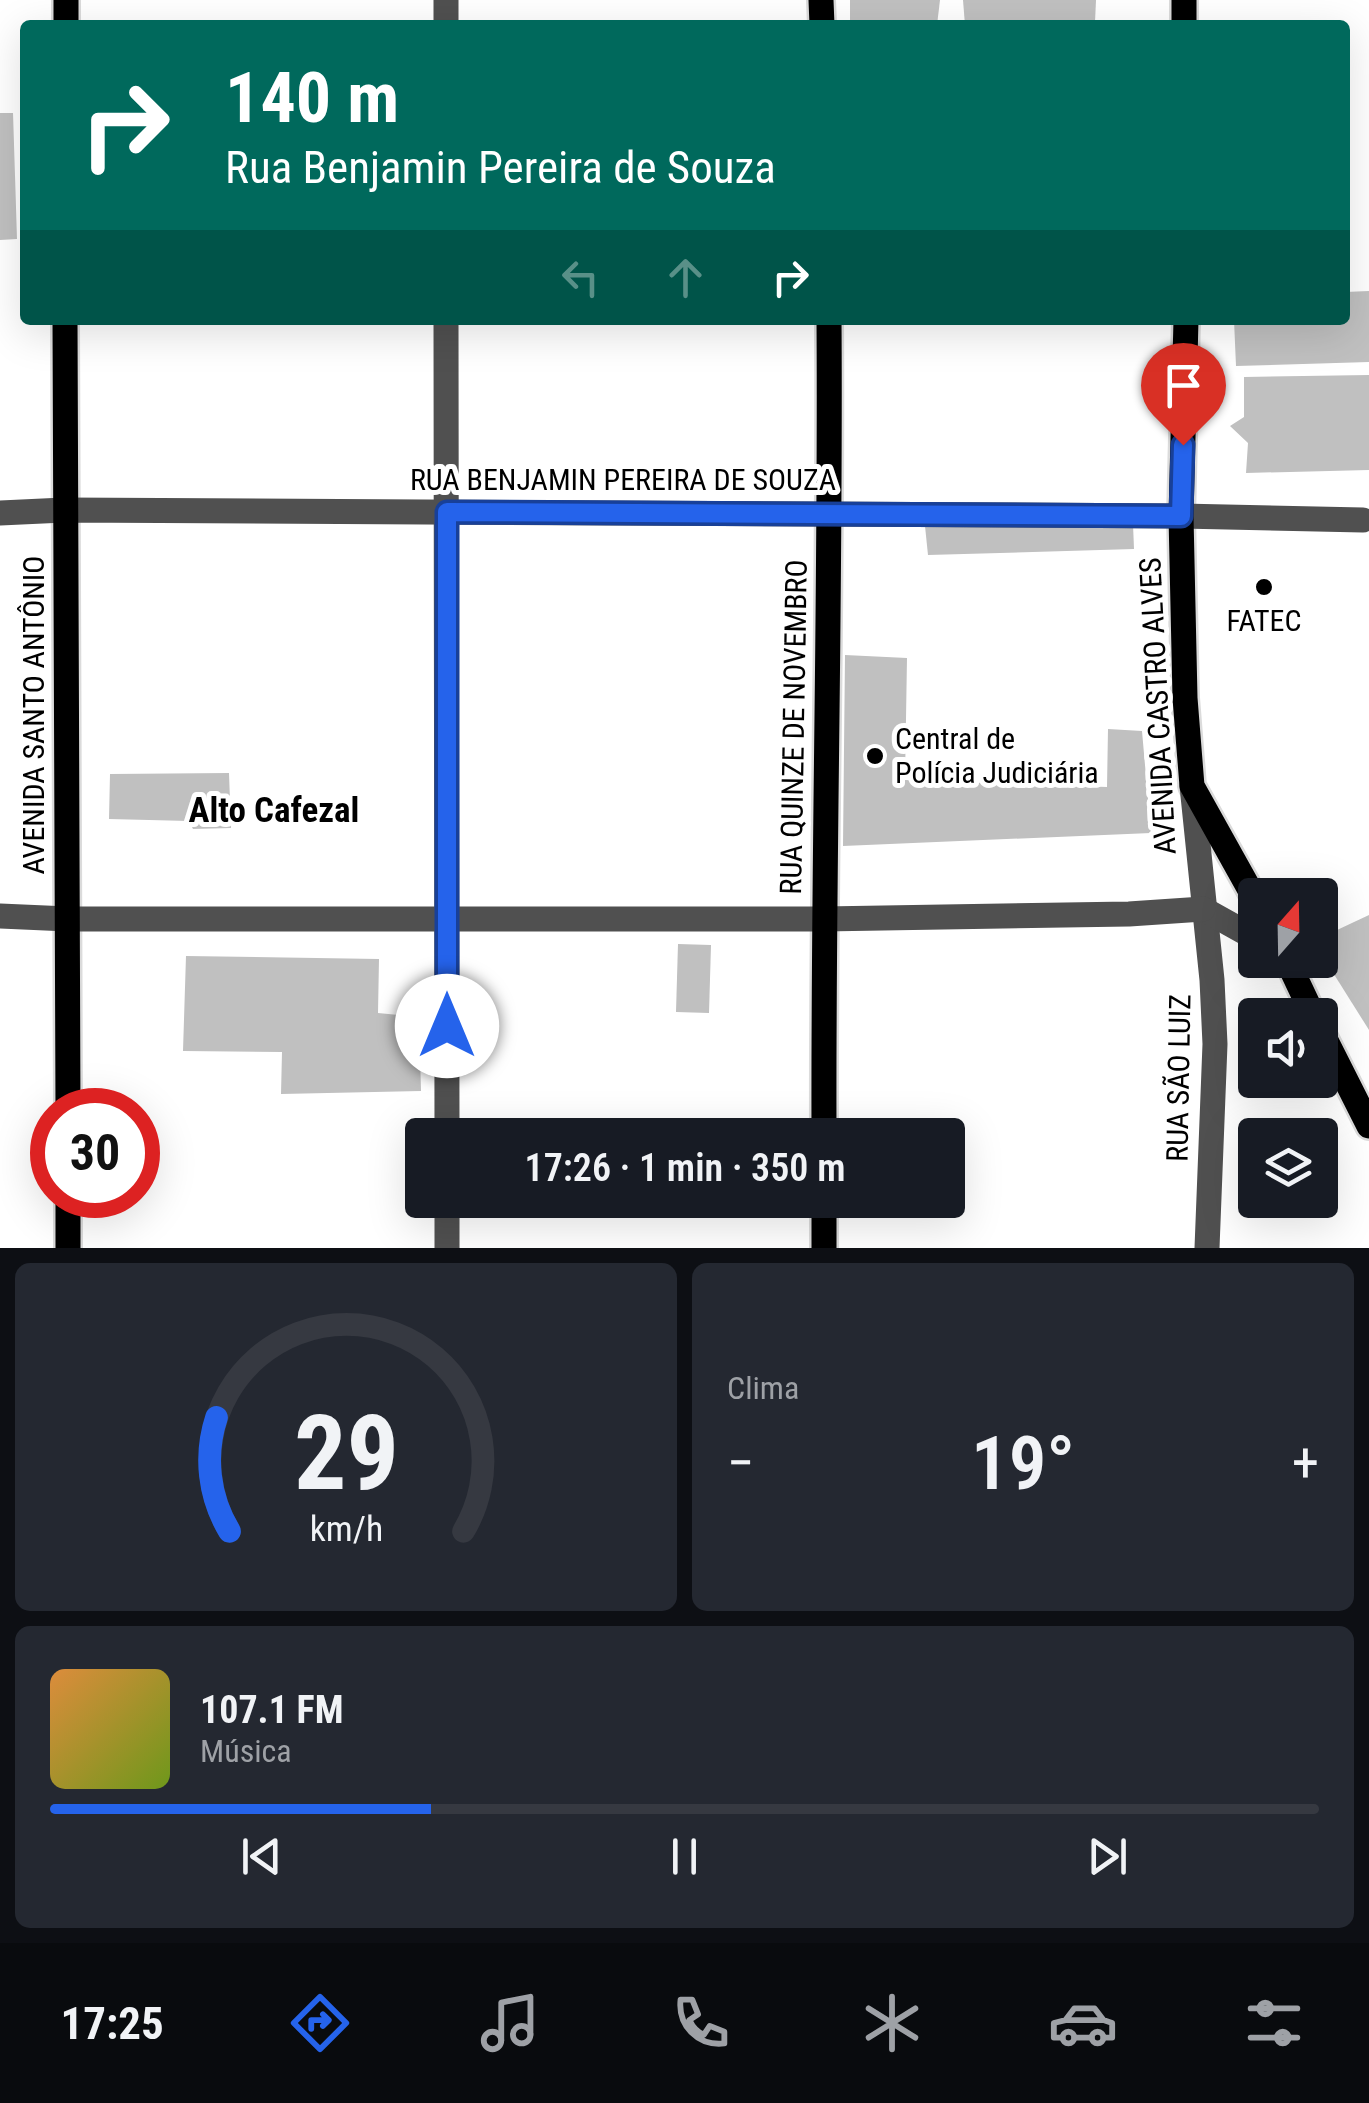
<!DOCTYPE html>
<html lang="pt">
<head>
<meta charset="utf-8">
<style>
	body { margin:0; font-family:"Roboto Condensed",sans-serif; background:#242831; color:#f1f3f6; height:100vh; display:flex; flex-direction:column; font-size:38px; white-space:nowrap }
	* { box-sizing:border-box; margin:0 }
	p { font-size:32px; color:#9ea1a6 }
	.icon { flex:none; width:55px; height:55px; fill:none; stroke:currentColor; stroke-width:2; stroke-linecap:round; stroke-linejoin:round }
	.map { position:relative; height:1248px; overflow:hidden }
	.details { display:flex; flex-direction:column; gap:15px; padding:15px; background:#0d0f14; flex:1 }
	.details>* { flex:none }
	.guide { position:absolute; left:20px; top:20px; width:1330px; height:305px; border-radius:10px; box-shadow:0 10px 40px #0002; background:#00695c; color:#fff; overflow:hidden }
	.needle { width:65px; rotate:20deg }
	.fabs { position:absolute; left:1238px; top:878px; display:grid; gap:20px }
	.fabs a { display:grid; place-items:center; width:100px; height:100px; border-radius:10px; background:#171b24; box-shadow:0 10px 40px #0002; font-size:50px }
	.speed { position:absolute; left:30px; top:1088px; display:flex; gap:20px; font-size:50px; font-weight:700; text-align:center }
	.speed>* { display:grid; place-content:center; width:130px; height:130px; border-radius:50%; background:#171b24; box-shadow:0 10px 40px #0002; line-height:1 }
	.speed .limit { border:15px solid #d22; background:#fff; color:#111 }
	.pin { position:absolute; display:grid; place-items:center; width:85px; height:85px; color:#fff; margin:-102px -42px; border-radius:50% 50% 50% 0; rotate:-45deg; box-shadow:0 0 10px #0007 }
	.pin .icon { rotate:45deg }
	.me { position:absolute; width:110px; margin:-55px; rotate:0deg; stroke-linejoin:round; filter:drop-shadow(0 0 8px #0008) }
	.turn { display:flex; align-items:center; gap:35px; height:210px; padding:0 40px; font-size:45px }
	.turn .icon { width:130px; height:130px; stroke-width:2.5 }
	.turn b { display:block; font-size:70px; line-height:85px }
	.lanes { display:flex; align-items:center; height:95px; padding:0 40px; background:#0003; justify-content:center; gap:50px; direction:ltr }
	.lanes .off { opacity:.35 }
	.big { font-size:75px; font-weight:600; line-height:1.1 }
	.details .tile { flex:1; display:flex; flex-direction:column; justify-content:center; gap:15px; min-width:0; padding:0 35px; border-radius:15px; background:#242831 }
	.details .dial { align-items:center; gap:0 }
	.dial svg { height:260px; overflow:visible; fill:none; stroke:#363941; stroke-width:7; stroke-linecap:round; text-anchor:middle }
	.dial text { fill:#f1f3f6; stroke:none }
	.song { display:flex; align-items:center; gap:30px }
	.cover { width:120px; height:120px; border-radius:15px; background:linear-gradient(135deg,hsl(30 70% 55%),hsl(80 70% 35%)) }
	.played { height:10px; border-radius:5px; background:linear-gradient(90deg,#2563eb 30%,#363941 30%) }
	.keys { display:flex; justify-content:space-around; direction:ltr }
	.heat { display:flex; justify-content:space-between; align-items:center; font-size:55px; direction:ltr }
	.details .tiles { flex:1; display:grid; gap:15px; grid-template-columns:1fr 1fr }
	.tile:last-child { grid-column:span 2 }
	.trip { position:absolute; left:405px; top:1118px; width:560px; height:100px; border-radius:10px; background:#171b24; box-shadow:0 10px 40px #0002; font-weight:600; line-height:100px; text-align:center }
	.dock { display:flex; height:160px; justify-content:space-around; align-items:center; background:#090b0e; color:#9ea1a6 }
	.dock .icon { width:70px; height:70px }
	.dock .active { color:#2563eb }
	.dock b { font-size:45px; color:#f1f3f6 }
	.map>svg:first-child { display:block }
</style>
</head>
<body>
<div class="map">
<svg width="1369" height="1248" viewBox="0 0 1369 1248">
	<rect width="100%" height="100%" fill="#fff"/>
	<!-- building -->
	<g fill="#c0c0c0">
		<path d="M850 0H940L937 25H850Z"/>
		<path d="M963 0H1096L1095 22 965 25Z"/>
		<path d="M0 113H13L17 239 0 240Z"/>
		<path d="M1369 291V362L1236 366 1234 320H1345V292Z"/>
		<path d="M1369 375V470L1246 473 1248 443 1230 426 1244 417V377Z"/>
		<path d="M1133 524 1134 549 928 555 925 526Z"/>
		<path d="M845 655 907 658 905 780 1107 787 1108 729 1142 731 1151 833 843 846Z"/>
		<path d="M229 773 231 828 193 829 189 821 109 819 110 774Z"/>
		<path d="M1369 915V1030L1320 952V938Z"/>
		<path d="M678 944 711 945 709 1013 676 1012Z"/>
		<path d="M186 956 379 959 378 1013 419 1017 421 1091 281 1094 282 1052 183 1051Z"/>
	</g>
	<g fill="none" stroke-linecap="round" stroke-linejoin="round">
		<!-- major casing -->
		<g stroke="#dbdbdb" stroke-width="30">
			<g id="major">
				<path d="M821 0 822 25"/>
				<path d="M1184 0V25"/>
				<path d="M66 25V0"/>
				<path d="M65 320 68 1110"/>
				<path d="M1186 320 1181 516 1185 698 1192 786 1255 899"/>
				<path d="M1287 960 1313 1015"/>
				<path d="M1320 1029 1369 1126"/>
				<path d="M824 1135C823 863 831 592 829 320"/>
				<path d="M68 1195V1248"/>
				<path d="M824 1200V1248"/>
			</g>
		</g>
		<!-- minor -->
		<g stroke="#505050" stroke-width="25">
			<path d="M446 0V25"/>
			<path d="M446 320 447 1135"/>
			<path d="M0 513 64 510 1181 516 1363 520"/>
			<path d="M1192 786 1212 980 1215 1044 1207 1248"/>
			<path d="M1203 909 1255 938"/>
			<path d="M0 916 68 919H823L1129 914 1203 909"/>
			<path d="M447 1200V1248"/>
		</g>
		<!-- major -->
		<use href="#major" stroke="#000" stroke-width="25"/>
	</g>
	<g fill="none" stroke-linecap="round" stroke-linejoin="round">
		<!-- route casing -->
		<g stroke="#184099" stroke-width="25">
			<path id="route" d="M447 1026V512L1181 516 1183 445"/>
		</g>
		<!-- route -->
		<use href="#route" stroke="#2563eb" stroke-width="18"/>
	</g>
	<!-- markers -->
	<g fill="#000" stroke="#fff" stroke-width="4">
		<circle cx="1264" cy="587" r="10"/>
		<circle cx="875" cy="756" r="10"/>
	</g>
	<g text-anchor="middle" stroke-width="10" stroke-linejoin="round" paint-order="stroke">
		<!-- street labels -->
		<g font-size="30" fill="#000" stroke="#fff">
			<text x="623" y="490">RUA BENJAMIN PEREIRA DE SOUZA</text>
			<text transform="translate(1158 706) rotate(-93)" y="10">AVENIDA CASTRO ALVES</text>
			<text transform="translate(34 715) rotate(-90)" y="10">AVENIDA SANTO ANTÔNIO</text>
			<text transform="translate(794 727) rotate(-89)" y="10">RUA QUINZE DE NOVEMBRO</text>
			<text transform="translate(1179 1078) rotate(-89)" y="10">RUA SÃO LUIZ</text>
		</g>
		<!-- poi labels -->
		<g font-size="30" fill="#000" stroke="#fff">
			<text x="1264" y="631">FATEC</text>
			<text x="895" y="749" text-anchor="start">Central de<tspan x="895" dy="34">Polícia Judiciária</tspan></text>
		</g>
		<!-- quarter labels -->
		<g font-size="35" font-weight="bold" fill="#000" stroke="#fff">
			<text x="274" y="822">Alto Cafezal</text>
		</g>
	</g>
</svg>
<div class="fabs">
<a><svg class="needle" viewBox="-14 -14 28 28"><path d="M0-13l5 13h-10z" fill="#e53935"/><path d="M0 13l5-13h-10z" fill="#9ea1a6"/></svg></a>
<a><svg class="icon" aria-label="sound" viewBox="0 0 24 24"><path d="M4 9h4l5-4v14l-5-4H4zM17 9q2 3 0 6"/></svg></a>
<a><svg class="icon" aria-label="layers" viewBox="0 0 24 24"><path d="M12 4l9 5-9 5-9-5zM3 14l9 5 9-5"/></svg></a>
</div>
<div class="speed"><div class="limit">30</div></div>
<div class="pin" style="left:1183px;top:445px;background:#d93025"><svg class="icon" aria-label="arrive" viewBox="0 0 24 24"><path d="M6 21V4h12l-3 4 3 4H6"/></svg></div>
<svg class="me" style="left:447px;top:1026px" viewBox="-20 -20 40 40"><circle r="19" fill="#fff"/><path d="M0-13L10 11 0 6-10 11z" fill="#2563eb"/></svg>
<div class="trip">17:26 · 1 min · 350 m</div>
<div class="guide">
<div class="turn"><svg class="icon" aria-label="right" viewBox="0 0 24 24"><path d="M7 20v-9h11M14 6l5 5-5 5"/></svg><div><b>140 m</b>Rua Benjamin Pereira de Souza</div></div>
<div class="lanes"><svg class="icon off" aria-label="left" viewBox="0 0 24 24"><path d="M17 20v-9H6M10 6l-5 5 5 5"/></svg><svg class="icon off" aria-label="ahead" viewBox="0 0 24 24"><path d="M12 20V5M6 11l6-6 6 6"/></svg><svg class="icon" aria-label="right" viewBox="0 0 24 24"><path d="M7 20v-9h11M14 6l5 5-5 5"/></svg></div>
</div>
</div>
<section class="details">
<div class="tiles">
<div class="tile dial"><svg viewBox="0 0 100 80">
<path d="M14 69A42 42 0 1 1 86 69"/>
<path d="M14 69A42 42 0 0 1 10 34" stroke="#2563eb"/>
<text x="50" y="56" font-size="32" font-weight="700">29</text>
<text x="50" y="72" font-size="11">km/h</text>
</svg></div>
<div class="tile"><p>Clima</p>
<div class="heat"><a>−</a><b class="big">19°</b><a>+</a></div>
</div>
<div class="tile">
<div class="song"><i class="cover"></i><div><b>107.1 FM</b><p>Música</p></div></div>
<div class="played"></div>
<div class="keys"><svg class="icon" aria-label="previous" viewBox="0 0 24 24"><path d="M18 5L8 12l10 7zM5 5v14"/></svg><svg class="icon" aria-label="pause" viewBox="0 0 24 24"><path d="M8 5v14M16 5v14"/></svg><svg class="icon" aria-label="next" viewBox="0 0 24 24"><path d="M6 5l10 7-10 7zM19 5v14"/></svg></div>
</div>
</div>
</section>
<nav class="dock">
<b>17:25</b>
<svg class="icon active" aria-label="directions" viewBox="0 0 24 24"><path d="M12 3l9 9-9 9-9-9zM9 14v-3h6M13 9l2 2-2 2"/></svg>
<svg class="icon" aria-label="music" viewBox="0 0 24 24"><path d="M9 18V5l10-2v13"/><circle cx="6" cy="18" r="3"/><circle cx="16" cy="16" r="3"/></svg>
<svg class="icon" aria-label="phone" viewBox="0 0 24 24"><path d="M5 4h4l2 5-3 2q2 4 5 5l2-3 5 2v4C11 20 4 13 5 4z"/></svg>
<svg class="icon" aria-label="climate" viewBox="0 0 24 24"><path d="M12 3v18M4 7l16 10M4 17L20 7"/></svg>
<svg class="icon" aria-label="car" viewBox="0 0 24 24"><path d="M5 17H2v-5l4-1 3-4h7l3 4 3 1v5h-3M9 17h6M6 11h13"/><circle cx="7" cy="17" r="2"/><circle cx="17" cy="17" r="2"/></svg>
<svg class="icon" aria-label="filters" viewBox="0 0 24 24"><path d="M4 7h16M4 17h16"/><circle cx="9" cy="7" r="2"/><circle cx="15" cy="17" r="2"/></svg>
</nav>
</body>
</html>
